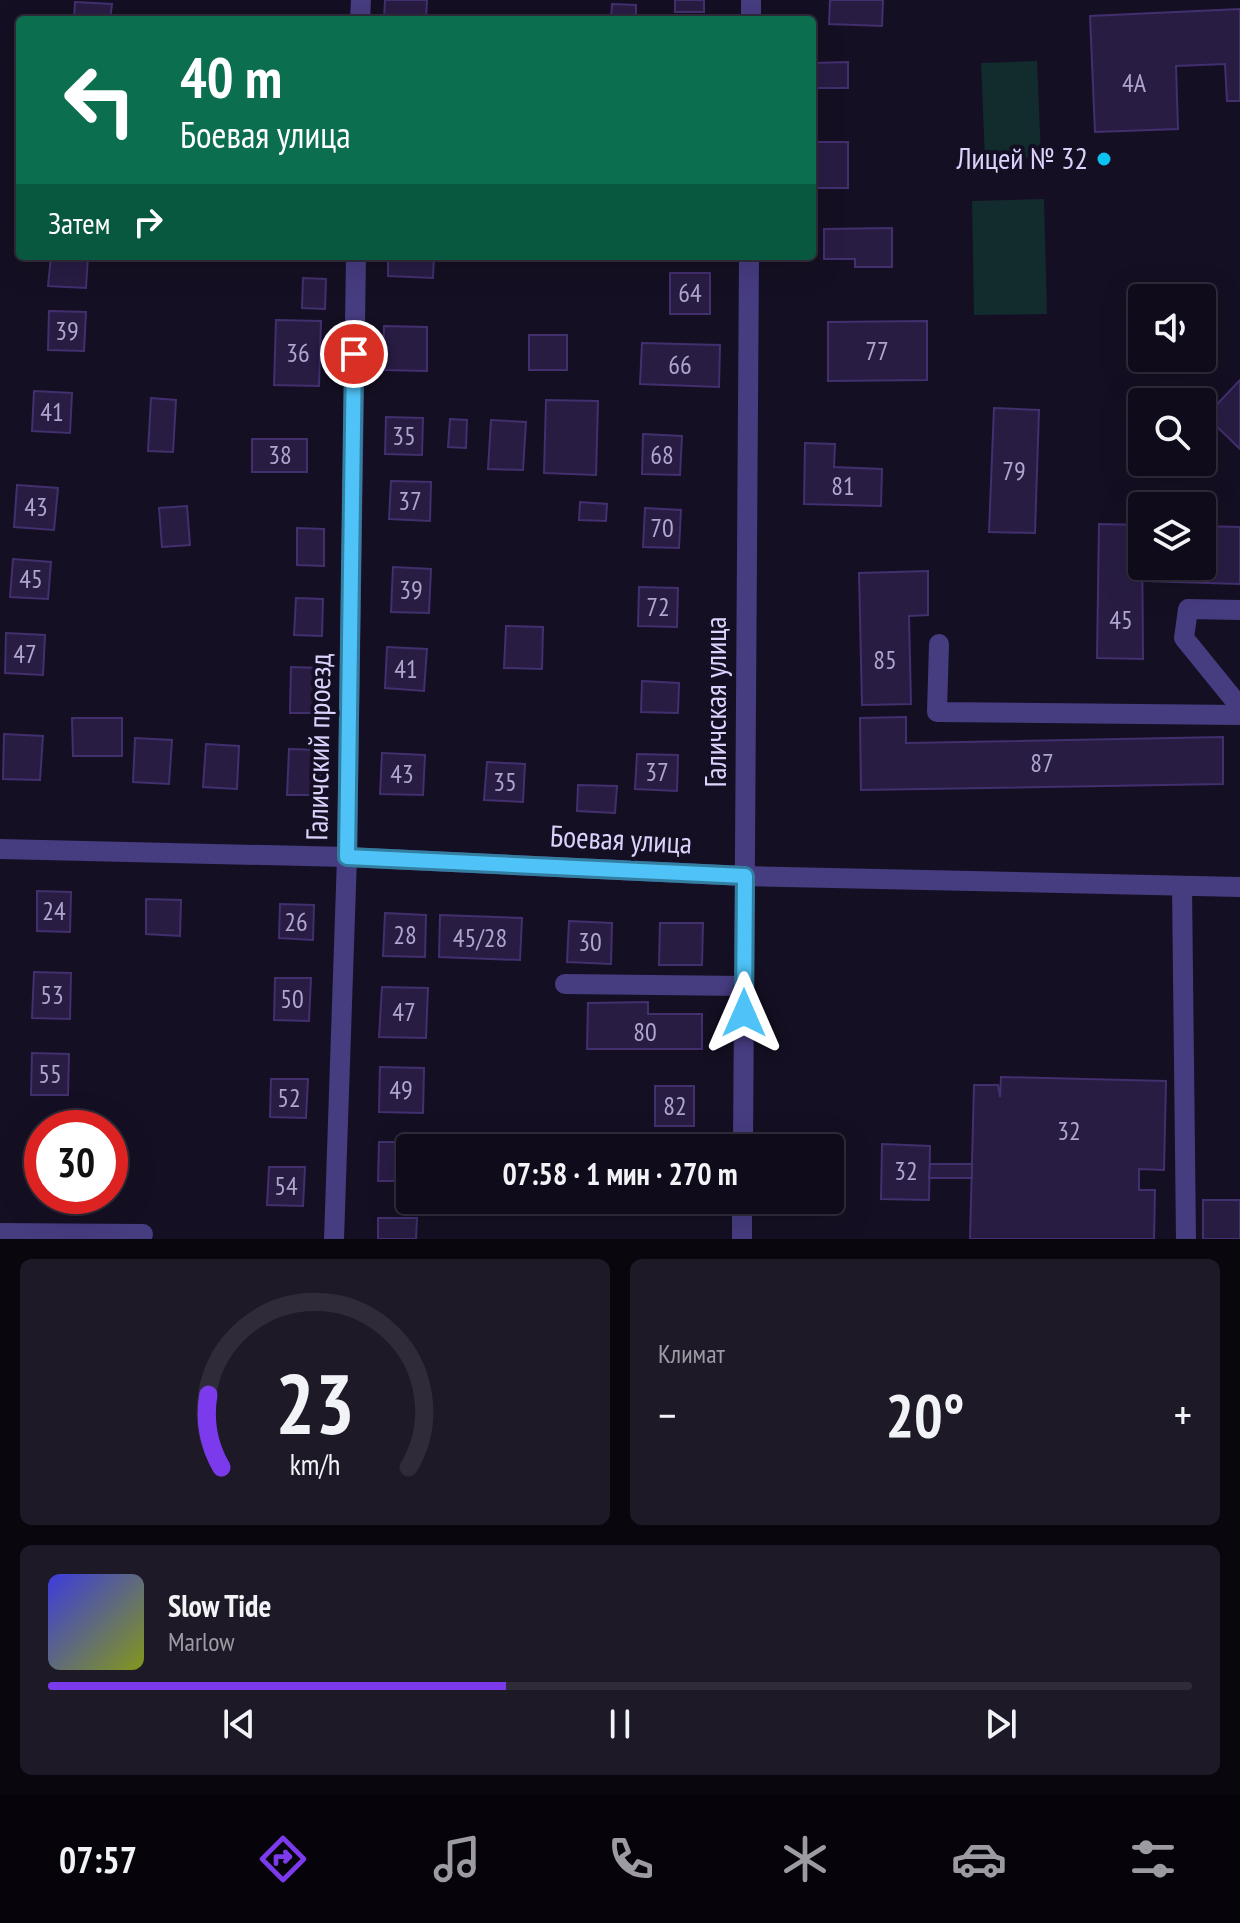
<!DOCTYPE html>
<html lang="ru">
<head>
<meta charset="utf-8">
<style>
	body { margin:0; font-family:"PT Sans Narrow",sans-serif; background:#1e1927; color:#f1f3f6; height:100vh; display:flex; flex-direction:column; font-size:30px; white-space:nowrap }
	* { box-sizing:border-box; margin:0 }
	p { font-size:26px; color:#9c9ba2 }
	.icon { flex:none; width:44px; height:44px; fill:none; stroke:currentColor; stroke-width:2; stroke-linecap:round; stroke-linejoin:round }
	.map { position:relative; height:1239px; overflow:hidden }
	.details { display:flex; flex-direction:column; gap:20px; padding:20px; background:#09060e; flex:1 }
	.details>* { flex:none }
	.top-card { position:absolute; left:16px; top:16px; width:800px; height:244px; border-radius:8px; box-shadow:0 8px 32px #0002,0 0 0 2px #302b39; background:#0b6e4f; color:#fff; overflow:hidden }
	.tools { position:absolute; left:1128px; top:284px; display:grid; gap:16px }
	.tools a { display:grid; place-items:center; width:88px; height:88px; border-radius:8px; background:#100b1a; box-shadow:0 8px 32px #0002,0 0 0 2px #302b39; font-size:40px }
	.speed { position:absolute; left:24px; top:1110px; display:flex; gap:16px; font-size:40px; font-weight:700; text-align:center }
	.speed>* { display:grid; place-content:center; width:104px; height:104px; border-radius:50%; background:#100b1a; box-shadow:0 8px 32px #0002,0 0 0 2px #302b39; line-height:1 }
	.speed .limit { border:12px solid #d22; background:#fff; color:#111 }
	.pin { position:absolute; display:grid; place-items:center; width:68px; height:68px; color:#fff; margin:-34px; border:4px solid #fff; border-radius:50%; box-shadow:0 2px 8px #0007 }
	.me { position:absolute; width:88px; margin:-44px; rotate:0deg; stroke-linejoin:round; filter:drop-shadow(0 0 6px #0008) }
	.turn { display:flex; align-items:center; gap:28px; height:168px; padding:0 32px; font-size:36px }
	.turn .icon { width:104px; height:104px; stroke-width:2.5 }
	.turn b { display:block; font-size:56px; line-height:68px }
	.then { display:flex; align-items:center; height:76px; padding:0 32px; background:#0003; gap:16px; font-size:30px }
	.big { font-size:60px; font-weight:800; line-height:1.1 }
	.details .widget { flex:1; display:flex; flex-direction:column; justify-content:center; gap:12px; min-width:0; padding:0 28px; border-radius:12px; background:#1e1927 }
	.details .dial { align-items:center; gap:0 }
	.dial svg { height:208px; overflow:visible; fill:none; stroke:#302b39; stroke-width:7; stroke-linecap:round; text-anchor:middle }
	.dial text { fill:#f1f3f6; stroke:none }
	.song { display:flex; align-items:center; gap:24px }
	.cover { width:96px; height:96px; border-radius:12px; background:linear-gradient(135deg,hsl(240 70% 55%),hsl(70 70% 35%)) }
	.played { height:8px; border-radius:4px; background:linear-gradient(90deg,#7c3aed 40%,#302b39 40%) }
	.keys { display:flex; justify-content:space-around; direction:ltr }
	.heat { display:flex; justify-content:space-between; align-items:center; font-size:44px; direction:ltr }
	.details .tiles { flex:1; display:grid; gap:20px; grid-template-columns:1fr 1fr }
	.widget:last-child { grid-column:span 2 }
	.trip { position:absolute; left:396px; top:1134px; width:448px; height:80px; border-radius:8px; background:#100b1a; box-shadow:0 8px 32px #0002,0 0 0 2px #302b39; font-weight:800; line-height:80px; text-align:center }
	.tab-bar { display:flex; height:128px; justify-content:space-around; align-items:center; background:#06040a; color:#9c9ba2 }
	.tab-bar .icon { width:56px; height:56px }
	.tab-bar .on { color:#7c3aed }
	.tab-bar b { font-size:36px; color:#f1f3f6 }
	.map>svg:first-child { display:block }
</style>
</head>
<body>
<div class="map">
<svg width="1240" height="1239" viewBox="0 0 1240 1239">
	<rect width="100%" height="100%" fill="#150f23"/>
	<!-- green -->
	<g fill="#122b2d">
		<path d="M1037 61 1041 157 985 160 981 63Z"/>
		<path d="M1044 199 1047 314 974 315 972 201Z"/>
	</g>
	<!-- building -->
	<g fill="#281c43" stroke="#422f6e" stroke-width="2">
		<path d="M385 0H427L426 20H384Z"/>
		<rect x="675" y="0" width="29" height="12"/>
		<path d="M830 0H883L882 26 829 24Z"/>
		<path d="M75 2 112 4 110 20H74Z"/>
		<path d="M612 4 636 5V20H611Z"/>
		<path d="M1240 9V101H1227L1225 64 1176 66 1178 129 1095 132 1090 16Z"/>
		<path d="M848 62V88H812V63Z"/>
		<rect x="812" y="142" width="36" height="46"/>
		<path d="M892 228V267H855V259H824V229Z"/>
		<path d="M51 256H88L86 288 48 286Z"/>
		<path d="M388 256H434L433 278 388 276Z"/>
		<rect x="670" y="273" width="40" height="41"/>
		<path d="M303 278 326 279 325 309 302 308Z"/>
		<path d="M49 311 86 312 84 351 48 350Z"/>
		<path d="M276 320 321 321 319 386 274 385Z"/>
		<path d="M927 321V380L828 381V322Z"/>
		<path d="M384 326 427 327V371L383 370Z"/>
		<rect x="529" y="335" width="38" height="35"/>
		<path d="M642 343 720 345 719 387 640 384Z"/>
		<path d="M1240 380V449L1206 416Z"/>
		<path d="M34 391 72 393 70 433 32 431Z"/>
		<path d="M151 398 176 400 173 452 148 451Z"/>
		<path d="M546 400 598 401 596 475 544 473Z"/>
		<path d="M994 408 1039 410 1035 533 989 532Z"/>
		<path d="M386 417 423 418 422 455 385 454Z"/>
		<path d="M450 419 467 420 466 448 448 447Z"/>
		<path d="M491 420 526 422 523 470 488 469Z"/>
		<path d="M643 434 682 436 680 475 642 474Z"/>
		<rect x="252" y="439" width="55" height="33"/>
		<path d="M805 443 835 444 834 467 882 469 881 506 804 504Z"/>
		<path d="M391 481 431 482 430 521 389 519Z"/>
		<path d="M17 485 58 488 54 530 14 527Z"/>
		<path d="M580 502 607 504 606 521 579 520Z"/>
		<path d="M187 506 190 545 162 547 159 508Z"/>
		<path d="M645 508 681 510 679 548 643 547Z"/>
		<path d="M1099 524 1142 525 1143 659 1097 658Z"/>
		<path d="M1202 526 1240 527V584L1144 581V566H1202Z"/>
		<path d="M297 528 324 529V566L297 565Z"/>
		<path d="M13 559 51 562 48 599 10 597Z"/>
		<path d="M393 567 431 569 429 613 391 612Z"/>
		<path d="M928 571V615L909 616 911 704 862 705 859 573Z"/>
		<path d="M639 587 678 588 677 627 638 626Z"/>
		<path d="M296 598 323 599 322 636 294 635Z"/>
		<path d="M506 626 543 627 542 669 504 668Z"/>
		<path d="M6 633 45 635 43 675 5 673Z"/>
		<path d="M387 647 427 649 424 691 385 688Z"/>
		<path d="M291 667 321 668V713H290Z"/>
		<path d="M642 681 679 683 678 713 641 712Z"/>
		<path d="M906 717V743L1223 737V784L861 790 860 718Z"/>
		<path d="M72 718H122V756H73Z"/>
		<path d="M4 734 43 736 40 780 3 779Z"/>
		<path d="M135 738 172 740 169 784 133 782Z"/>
		<path d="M206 744 239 746 237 789 203 787Z"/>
		<path d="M289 749 321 750 320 795H287Z"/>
		<path d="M382 753 425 755 423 795 380 794Z"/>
		<path d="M637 754 678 755 677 791 635 789Z"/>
		<path d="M487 762 525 764 523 802 484 800Z"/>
		<path d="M578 785 617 786 615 813 577 811Z"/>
		<path d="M37 891 71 892 70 932 37 931Z"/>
		<path d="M146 899 181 900 180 936 146 934Z"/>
		<path d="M280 904 314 905 313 940 279 938Z"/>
		<path d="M385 913 426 915 425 957 383 956Z"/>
		<path d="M440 915 522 918 520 960 439 957Z"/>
		<path d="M569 921 612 923 611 964 567 962Z"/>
		<path d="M660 923H703L702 965H659Z"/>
		<path d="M34 972 71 973 70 1019 32 1018Z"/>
		<path d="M275 978H311L309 1021 274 1020Z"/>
		<path d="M382 987 428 988 426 1038 379 1037Z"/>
		<path d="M648 1002V1014H702V1049H587L588 1003Z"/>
		<path d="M32 1053 69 1054 68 1095H31Z"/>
		<path d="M380 1067 424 1068 423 1113 379 1112Z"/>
		<path d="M1001 1077 1166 1081 1164 1170 1139 1169V1190H1155L1154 1239H970L974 1085H998L1000 1097Z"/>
		<path d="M271 1079H308L306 1118 270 1117Z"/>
		<rect x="655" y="1086" width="39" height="40"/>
		<path d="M32 1135 42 1136V1176H31Z"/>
		<path d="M379 1142H421L420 1148H410V1181H378Z"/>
		<path d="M882 1144 930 1146 929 1200 881 1199Z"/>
		<path d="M930 1164H972V1178H929Z"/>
		<path d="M269 1167H305L303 1206 267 1205Z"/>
		<path d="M652 1200H691V1214L652 1215Z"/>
		<rect x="1203" y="1200" width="37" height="39"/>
		<path d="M378 1218H417L416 1239H378Z"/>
	</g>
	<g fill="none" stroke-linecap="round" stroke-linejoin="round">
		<!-- minor -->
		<g stroke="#463c80" stroke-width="20">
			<path d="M360 20 361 0"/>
			<path d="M751 20V0"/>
			<path d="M1240 610 1188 609 1184 638 1240 707"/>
			<path d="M939 644 937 712 1240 715"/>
			<path d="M0 849 347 857 745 876 1240 887"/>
			<path d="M1182 886 1186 1239"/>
			<path d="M565 984 744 986"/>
			<path d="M743 1148 749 256"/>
			<path d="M0 1233 143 1234"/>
			<path d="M334 1239 347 857 356 256"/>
			<path d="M742 1239V1200"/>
		</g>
	</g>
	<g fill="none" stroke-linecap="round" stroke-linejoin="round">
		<!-- route casing -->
		<g stroke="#337fa1" stroke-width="20">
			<path id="route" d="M354 354 347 857 745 876 744 1013"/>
		</g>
		<!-- route -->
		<use href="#route" stroke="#4fc3f7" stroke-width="14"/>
	</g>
	<!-- markers -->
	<circle fill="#0ac3f2" stroke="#150f23" stroke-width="3" cx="1104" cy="159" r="8"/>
	<g text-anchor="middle" stroke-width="8" stroke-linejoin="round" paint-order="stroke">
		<!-- number labels -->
		<g font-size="26" fill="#afa5ce">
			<text x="1134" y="92">4А</text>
			<text x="690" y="302">64</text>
			<text x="67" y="340">39</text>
			<text x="877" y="360">77</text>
			<text x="298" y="362">36</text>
			<text x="680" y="374">66</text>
			<text x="52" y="421">41</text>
			<text x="404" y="445">35</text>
			<text x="280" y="464">38</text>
			<text x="662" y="464">68</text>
			<text x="1014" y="480">79</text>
			<text x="843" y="495">81</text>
			<text x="410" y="510">37</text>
			<text x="36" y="516">43</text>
			<text x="662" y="537">70</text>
			<text x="31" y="588">45</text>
			<text x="411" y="599">39</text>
			<text x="658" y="616">72</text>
			<text x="1121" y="629">45</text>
			<text x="25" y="663">47</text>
			<text x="885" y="669">85</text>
			<text x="406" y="678">41</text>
			<text x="1042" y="772">87</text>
			<text x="657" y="781">37</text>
			<text x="402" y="783">43</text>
			<text x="505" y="791">35</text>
			<text x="54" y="920">24</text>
			<text x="296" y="931">26</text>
			<text x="405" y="944">28</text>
			<text x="480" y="947">45/28</text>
			<text x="590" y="951">30</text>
			<text x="52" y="1004">53</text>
			<text x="292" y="1008">50</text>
			<text x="404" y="1021">47</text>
			<text x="645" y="1041">80</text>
			<text x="50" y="1083">55</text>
			<text x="401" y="1099">49</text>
			<text x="289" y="1107">52</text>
			<text x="675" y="1115">82</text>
			<text x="1069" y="1140">32</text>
			<text x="906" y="1180">32</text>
			<text x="286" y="1195">54</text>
		</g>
		<!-- poi labels -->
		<g font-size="30" fill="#dcd3fd" stroke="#150f23" text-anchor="end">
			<text x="1088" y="169">Лицей № 32</text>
		</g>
		<!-- street labels -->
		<g font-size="30" fill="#dcd3fd" stroke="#150f23">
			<text transform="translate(716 702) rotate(-90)" y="10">Галичская улица</text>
			<text transform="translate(319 747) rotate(-89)" y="10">Галичский проезд</text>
			<text transform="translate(621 840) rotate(3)" y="10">Боевая улица</text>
		</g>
	</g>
</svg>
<div class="tools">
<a><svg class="icon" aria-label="sound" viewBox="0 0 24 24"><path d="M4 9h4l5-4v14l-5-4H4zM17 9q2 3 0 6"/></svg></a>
<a><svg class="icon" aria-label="search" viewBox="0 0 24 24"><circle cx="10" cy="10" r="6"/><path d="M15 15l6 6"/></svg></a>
<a><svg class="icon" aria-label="layers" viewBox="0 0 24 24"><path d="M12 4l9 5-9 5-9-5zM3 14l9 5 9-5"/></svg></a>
</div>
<div class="speed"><div class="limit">30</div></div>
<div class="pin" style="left:354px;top:354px;background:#d93025"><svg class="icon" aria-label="arrive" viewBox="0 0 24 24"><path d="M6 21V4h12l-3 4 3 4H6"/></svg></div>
<svg class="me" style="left:744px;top:1013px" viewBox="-20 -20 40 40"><path d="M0-17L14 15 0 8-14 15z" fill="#4fc3f7" stroke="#fff" stroke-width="4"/></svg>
<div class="trip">07:58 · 1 мин · 270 m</div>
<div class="top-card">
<div class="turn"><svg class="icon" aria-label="left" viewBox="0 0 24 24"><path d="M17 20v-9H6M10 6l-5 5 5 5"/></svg><div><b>40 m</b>Боевая улица</div></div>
<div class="then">Затем<svg class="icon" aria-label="right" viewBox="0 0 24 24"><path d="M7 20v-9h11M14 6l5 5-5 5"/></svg></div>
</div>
</div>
<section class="details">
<div class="tiles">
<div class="widget dial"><svg viewBox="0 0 100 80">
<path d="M14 69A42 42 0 1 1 86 69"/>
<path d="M14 69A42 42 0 0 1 9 41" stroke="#7c3aed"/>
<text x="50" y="56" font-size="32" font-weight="700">23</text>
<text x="50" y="72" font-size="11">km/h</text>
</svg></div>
<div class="widget"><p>Климат</p>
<div class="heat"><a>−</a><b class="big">20°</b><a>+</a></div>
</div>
<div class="widget">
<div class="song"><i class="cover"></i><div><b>Slow Tide</b><p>Marlow</p></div></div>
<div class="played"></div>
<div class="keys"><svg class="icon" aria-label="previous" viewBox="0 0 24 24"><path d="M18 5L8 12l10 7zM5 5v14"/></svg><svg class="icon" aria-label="pause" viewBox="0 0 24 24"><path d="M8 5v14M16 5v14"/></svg><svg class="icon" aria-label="next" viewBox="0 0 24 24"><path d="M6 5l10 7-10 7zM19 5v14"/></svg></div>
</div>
</div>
</section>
<nav class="tab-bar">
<b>07:57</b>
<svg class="icon on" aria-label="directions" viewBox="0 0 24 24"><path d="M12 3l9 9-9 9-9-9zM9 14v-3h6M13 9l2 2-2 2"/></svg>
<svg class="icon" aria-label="music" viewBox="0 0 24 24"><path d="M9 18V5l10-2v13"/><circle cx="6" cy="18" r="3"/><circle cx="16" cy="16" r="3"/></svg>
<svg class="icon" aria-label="phone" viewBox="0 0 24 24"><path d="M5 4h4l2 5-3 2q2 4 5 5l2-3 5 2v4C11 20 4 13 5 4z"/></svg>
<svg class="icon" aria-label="climate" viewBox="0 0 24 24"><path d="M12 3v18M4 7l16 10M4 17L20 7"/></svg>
<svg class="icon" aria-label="car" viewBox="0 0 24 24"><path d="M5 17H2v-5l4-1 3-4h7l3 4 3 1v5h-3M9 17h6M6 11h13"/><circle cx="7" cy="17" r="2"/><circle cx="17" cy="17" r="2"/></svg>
<svg class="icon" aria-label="filters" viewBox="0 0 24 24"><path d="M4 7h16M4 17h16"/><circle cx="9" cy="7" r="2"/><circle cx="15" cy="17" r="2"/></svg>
</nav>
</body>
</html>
